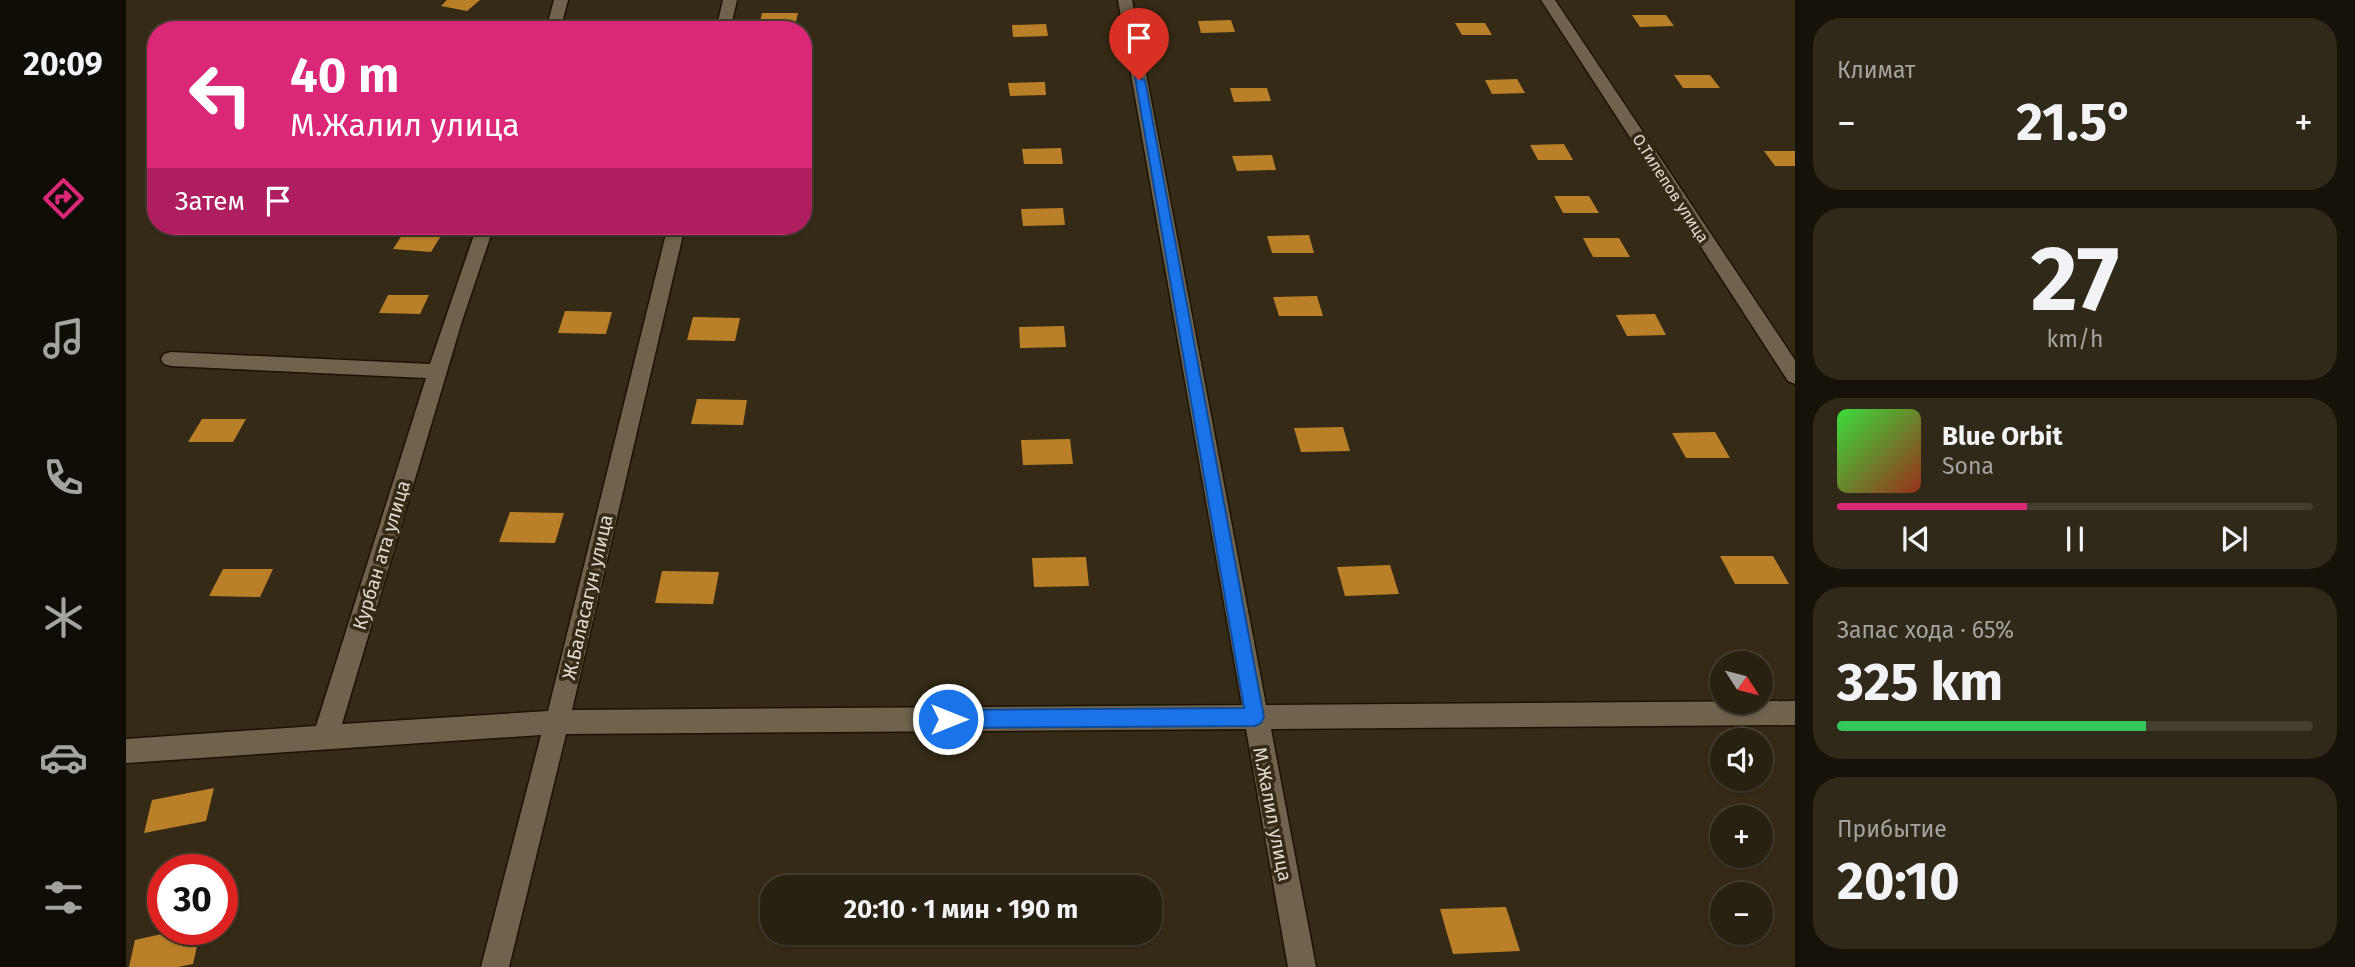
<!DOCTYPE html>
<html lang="ru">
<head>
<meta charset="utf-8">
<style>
	body { margin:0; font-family:"Fira Sans",sans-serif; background:#302819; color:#f1f3f6; height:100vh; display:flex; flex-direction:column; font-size:26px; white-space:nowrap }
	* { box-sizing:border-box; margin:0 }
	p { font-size:23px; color:#a5a39f }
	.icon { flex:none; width:38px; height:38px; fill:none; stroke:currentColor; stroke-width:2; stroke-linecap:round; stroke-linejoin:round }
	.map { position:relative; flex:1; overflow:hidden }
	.sheet { display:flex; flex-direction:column; gap:18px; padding:18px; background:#161209; width:560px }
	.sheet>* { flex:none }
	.hud { position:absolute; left:21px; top:21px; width:665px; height:214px; border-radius:28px; box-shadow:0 2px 5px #0004,0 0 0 2px #443e30; background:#db2777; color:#fff; overflow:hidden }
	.needle { width:46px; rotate:126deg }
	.controls { position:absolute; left:1584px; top:651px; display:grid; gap:14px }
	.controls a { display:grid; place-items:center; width:63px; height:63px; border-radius:50%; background:#282010; box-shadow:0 2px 5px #0004,0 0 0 2px #443e30; font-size:35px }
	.speed { position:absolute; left:21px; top:854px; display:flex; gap:14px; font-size:35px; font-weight:700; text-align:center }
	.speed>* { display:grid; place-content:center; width:91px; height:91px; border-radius:50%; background:#282010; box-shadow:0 2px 5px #0004,0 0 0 2px #443e30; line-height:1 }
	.speed .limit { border:10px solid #d22; background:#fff; color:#111 }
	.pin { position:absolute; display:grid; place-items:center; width:60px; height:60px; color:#fff; margin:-72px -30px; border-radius:50% 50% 50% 0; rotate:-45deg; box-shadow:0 0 7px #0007 }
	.pin .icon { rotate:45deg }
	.me { position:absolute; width:77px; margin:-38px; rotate:90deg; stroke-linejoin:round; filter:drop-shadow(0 0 5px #0008) }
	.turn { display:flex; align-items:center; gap:24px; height:147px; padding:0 28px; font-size:32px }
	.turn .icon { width:91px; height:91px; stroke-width:2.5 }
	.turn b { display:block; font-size:49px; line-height:60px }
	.then { display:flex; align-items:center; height:66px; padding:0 28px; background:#0003; gap:14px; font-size:26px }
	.big { font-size:52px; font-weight:700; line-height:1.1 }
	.sheet .card { flex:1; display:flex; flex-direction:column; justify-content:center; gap:10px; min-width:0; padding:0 24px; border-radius:28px; background:#302819 }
	.sheet .dial { align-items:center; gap:0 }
	.dial b { font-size:91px; line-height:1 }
	.song { display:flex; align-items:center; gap:21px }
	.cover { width:84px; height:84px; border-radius:10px; background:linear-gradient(135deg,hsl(120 70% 55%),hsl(10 70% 35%)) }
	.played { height:7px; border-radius:4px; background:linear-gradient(90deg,#db2777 40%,#443e30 40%) }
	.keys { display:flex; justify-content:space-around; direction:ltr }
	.heat { display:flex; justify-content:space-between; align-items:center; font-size:38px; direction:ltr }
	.charge { height:10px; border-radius:5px; background:linear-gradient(90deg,#34c759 65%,#443e30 0) }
	.trip { position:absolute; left:634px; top:875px; width:402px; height:70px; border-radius:28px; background:#282010; box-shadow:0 2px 5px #0004,0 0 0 2px #443e30; font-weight:700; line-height:70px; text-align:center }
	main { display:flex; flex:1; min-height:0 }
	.dock { display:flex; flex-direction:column; width:126px; justify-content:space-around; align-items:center; background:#100d06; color:#a5a39f }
	.dock .icon { width:49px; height:49px }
	.dock .current { color:#db2777 }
	.dock b { font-size:32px; color:#f1f3f6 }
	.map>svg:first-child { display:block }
</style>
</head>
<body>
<main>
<nav class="dock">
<b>20:09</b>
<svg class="icon current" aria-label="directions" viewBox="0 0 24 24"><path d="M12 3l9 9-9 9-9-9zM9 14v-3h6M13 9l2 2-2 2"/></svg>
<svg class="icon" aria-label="music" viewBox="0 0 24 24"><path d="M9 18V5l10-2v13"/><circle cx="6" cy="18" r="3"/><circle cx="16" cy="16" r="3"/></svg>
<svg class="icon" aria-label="phone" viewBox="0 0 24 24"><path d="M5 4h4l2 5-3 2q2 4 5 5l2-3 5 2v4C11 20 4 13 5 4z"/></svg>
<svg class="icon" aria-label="climate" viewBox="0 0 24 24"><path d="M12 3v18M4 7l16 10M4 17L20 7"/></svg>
<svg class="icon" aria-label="car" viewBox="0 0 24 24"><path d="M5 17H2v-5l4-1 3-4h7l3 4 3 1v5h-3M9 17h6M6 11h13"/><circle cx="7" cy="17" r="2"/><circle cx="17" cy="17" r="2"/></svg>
<svg class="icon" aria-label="filters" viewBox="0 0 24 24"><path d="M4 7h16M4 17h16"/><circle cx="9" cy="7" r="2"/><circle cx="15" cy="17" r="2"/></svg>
</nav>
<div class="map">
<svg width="1669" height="967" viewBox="0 0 1669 967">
	<rect width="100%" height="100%" fill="#352a16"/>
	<!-- building -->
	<g fill="#ba8029">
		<path d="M321 0H354L341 11 315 6Z"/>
		<path d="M636 13H672L669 26H633Z"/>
		<path d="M1506 15H1540L1548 26 1514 27Z"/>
		<path d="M1105 20 1109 32 1075 33 1072 21Z"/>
		<path d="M1329 23H1359L1366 35H1336Z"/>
		<path d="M920 24 922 36 887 37 886 25Z"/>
		<path d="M1548 75H1584L1594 88H1557Z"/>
		<path d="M1391 79 1399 93 1366 94 1359 80Z"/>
		<path d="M919 82 920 95 884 96 882 83Z"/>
		<path d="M1104 88H1141L1145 101 1108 102Z"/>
		<path d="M1438 144 1447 160H1412L1404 145Z"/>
		<path d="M935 148 937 164H898L896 149Z"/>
		<path d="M1638 151H1669V166H1649Z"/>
		<path d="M1146 155 1150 170 1111 171 1106 156Z"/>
		<path d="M1428 196H1463L1473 213H1437Z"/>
		<path d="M937 208 939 225 897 226 895 209Z"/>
		<path d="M463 226H507L505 230 462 229Z"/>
		<path d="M591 226H635L633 234 589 233Z"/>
		<path d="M278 232 316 234 305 252 267 249Z"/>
		<path d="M1183 235 1188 253H1146L1141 236Z"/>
		<path d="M1457 238H1493L1504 257H1467Z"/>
		<path d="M262 295H303L294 314 253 313Z"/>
		<path d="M1191 296 1197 316H1153L1147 297Z"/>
		<path d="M439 311 486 312 480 334 432 333Z"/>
		<path d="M1529 314 1540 335 1501 336 1490 315Z"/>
		<path d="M567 317 614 318 609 341 561 340Z"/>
		<path d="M938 326 940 347 894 348 893 327Z"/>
		<path d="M571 399 621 400 617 425 565 424Z"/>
		<path d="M76 419H120L107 442H62Z"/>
		<path d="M1217 427 1224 451 1175 452 1168 428Z"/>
		<path d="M1589 432 1604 458H1560L1546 433Z"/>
		<path d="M944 439 947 464 897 465 895 440Z"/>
		<path d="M384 512 438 513 429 543 373 542Z"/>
		<path d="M1594 556H1647L1663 584H1609Z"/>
		<path d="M960 557 963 586 908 587 906 558Z"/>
		<path d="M1264 565 1273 594 1219 596 1211 567Z"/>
		<path d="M97 569H147L134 597 83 596Z"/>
		<path d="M536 571 593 572 587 604 529 603Z"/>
		<path d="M88 788 80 821 18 833 26 800Z"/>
		<path d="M1380 907 1394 951 1327 954 1314 909Z"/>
		<path d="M58 929H75L67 964 52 967H3L9 940Z"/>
		<path d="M947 933H1008V935L948 937Z"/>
	</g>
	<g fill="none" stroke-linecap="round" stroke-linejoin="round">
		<!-- street casing -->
		<g stroke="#1c1201" stroke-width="3">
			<g id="street">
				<path d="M428 0H442L434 30H420Z"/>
				<path d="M597 0H611L604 30H590Z"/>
				<path d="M992 0H1006L1140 705 1669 701V725L1145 729 1190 967H1162L1120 729 440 734 383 967H355L415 735 0 763V739L190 726 300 378 45 366 38 364 35 359 38 354 45 352 304 364 351 226H368L336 321 216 724 422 711 542 226H559L446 710 1116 705Z"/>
				<path d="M1415 0H1429L1669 360V384L1662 381Z"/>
			</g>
		</g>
		<!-- street -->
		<use href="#street" fill="#6f634d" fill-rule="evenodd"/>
	</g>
	<!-- route -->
	<path fill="#1a73e8" stroke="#114b97" stroke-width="2" d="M1009 77 1019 80 1138 717 1135 723 1129 726 822 728 815 726 813 719 815 713 822 710 1118 708Z"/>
	<g text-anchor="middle" stroke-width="7" stroke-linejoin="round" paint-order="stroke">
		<!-- far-street labels -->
		<g font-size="16" fill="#e1dace" stroke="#352a16">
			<text transform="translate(1545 188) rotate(57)" y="6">О.Тилепов улица</text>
		</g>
		<!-- street labels -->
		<g font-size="19" fill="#e1dace" stroke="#352a16">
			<text transform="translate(255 555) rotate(-73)" y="7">Курбан ата улица</text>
			<text transform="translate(461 597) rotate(-77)" y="7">Ж.Баласагун улица</text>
			<text transform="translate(1147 814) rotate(79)" y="7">М.Жалил улица</text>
		</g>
	</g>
</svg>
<div class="controls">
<a><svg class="needle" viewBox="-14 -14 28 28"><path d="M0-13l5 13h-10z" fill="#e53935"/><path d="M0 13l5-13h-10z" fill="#a5a39f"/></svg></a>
<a><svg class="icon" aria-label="sound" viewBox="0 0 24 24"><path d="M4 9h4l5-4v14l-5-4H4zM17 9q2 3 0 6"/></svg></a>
<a>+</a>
<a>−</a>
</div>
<div class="speed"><div class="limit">30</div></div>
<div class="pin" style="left:1013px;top:80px;background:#d93025"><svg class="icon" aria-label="arrive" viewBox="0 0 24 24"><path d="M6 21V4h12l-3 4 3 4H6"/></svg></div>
<svg class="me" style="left:822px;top:719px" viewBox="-20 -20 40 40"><circle r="17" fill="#1a73e8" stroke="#fff" stroke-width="3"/><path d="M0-11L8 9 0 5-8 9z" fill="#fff"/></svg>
<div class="trip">20:10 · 1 мин · 190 m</div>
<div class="hud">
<div class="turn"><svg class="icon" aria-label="left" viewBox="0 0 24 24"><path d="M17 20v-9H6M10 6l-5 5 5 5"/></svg><div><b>40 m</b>М.Жалил улица</div></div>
<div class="then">Затем<svg class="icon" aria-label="arrive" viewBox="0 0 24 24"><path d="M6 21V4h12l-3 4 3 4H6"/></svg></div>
</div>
</div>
<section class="sheet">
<div class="card"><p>Климат</p>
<div class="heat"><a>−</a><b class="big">21.5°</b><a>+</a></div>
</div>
<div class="card dial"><b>27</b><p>km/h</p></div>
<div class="card">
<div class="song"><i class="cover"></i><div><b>Blue Orbit</b><p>Sona</p></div></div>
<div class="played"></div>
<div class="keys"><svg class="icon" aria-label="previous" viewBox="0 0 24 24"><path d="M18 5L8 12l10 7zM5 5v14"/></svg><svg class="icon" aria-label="pause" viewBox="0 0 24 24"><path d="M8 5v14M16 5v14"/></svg><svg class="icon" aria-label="next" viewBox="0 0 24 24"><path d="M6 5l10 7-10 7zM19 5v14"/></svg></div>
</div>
<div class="card"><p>Запас хода · 65%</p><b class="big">325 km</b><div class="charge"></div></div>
<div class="card"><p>Прибытие</p><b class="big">20:10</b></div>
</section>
</main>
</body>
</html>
